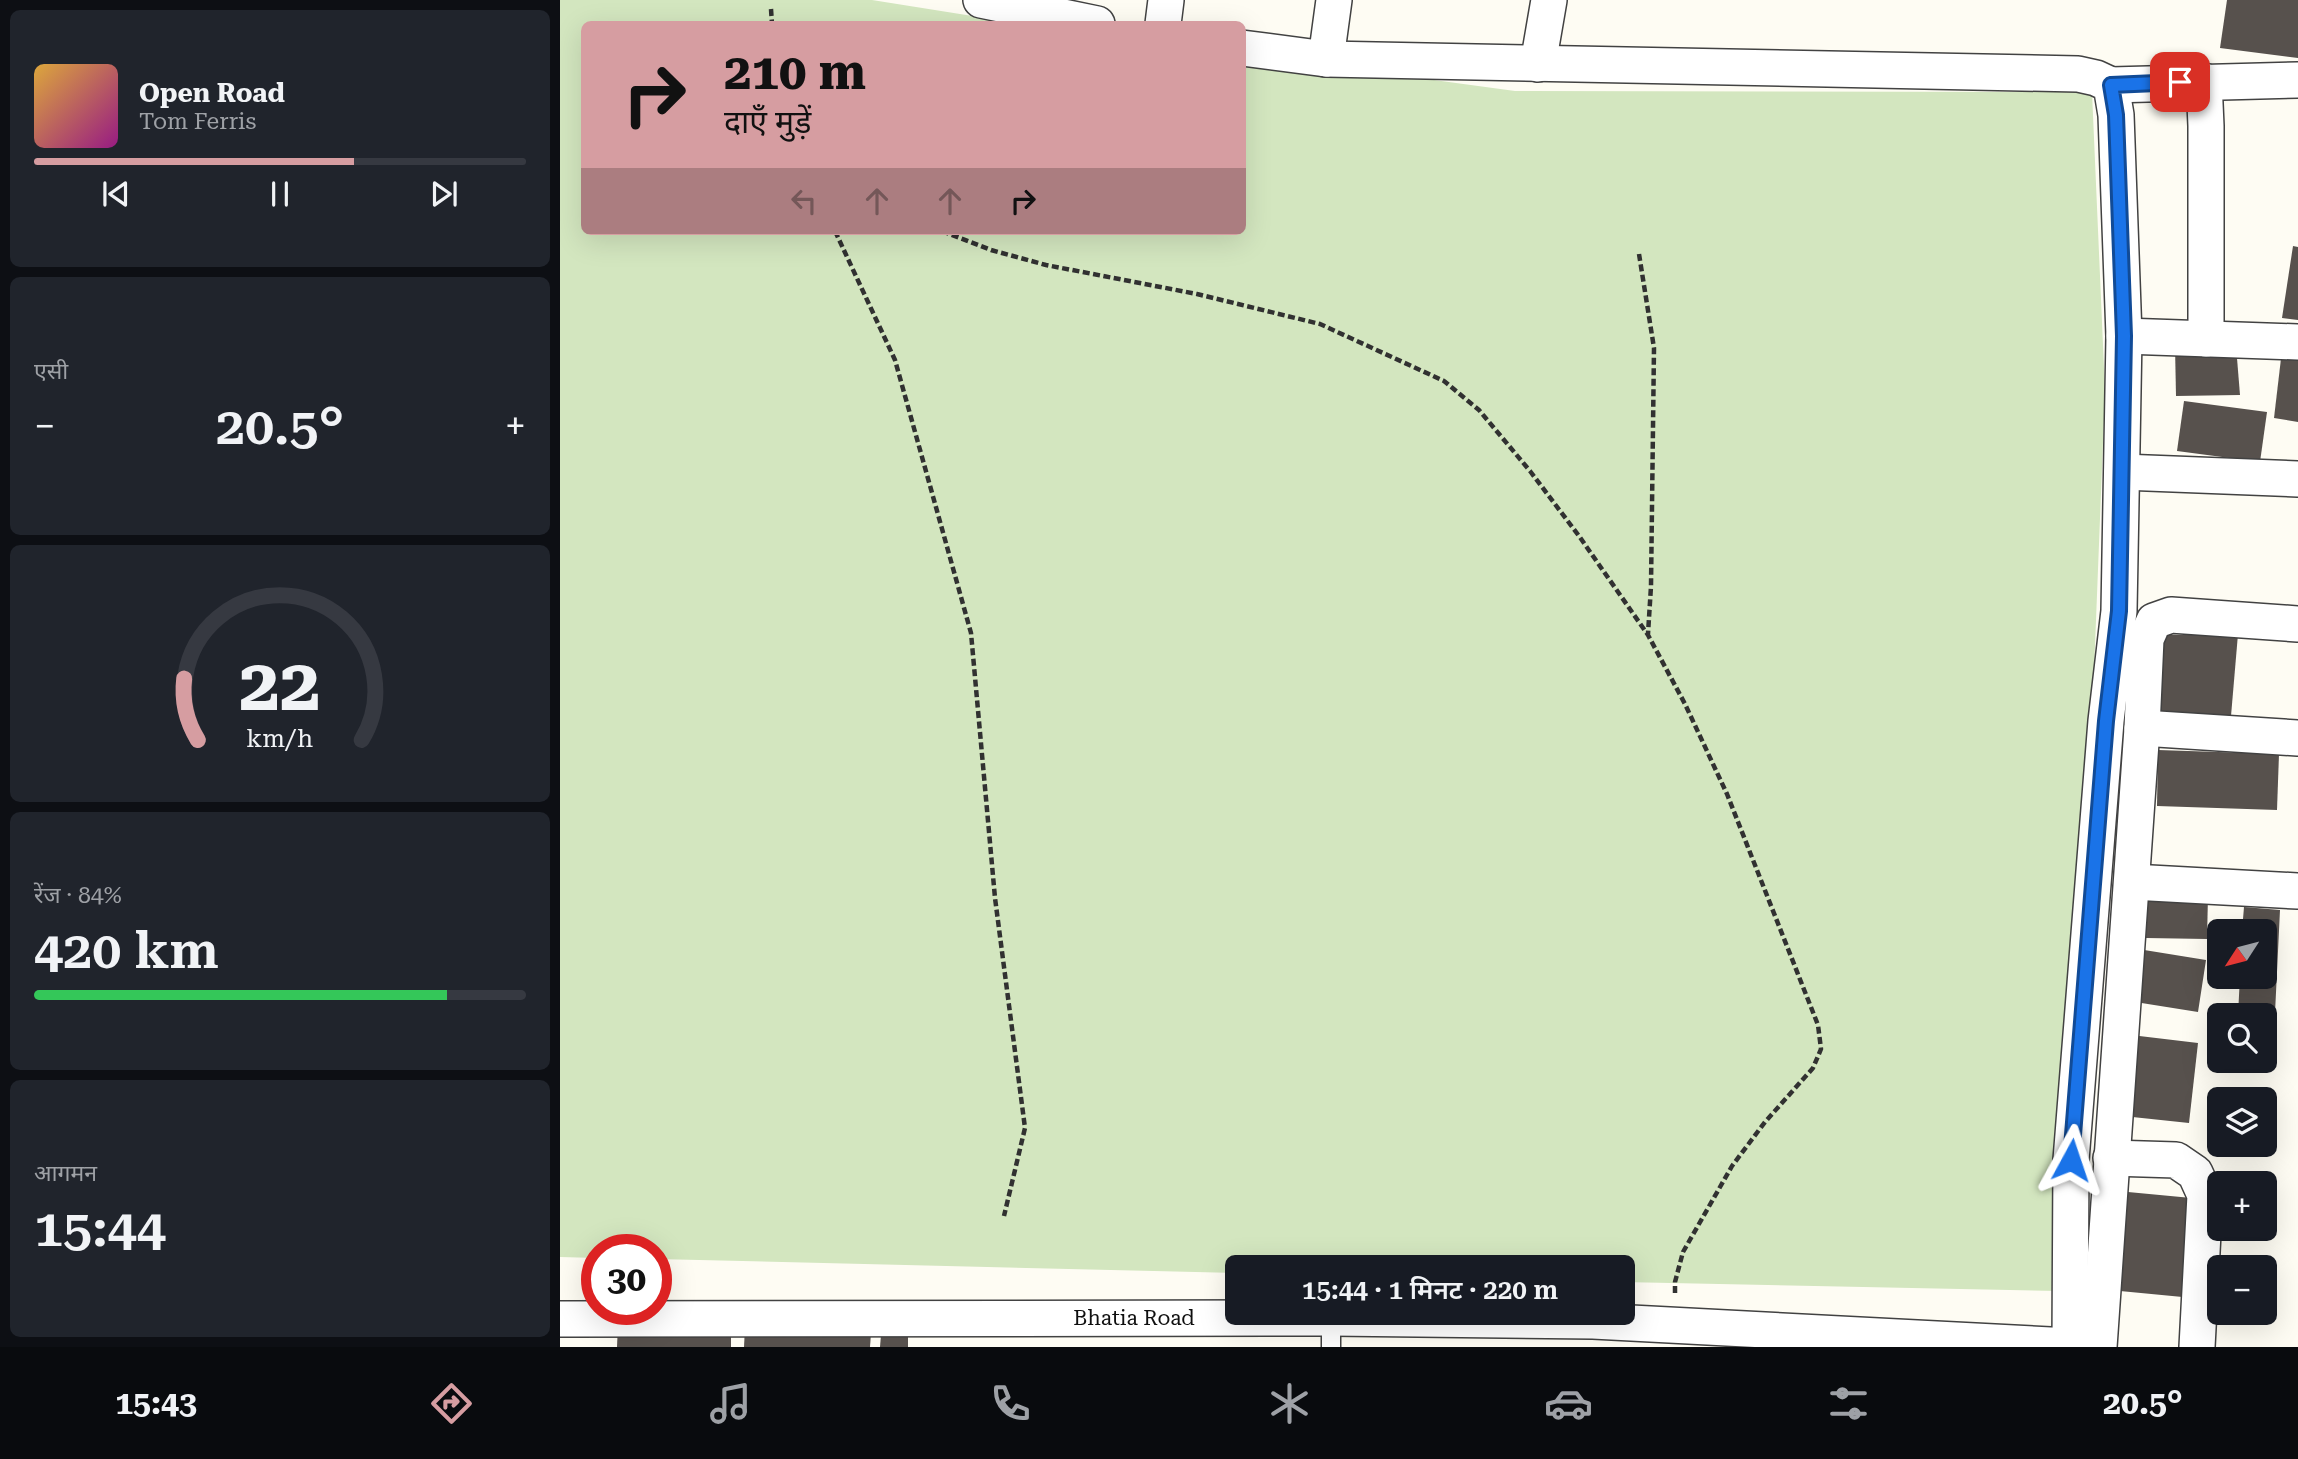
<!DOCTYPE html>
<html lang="hi">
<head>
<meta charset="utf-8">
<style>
	body { margin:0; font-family:"Roboto Serif","Noto Sans Devanagari",serif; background:#20242c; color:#f1f3f6; height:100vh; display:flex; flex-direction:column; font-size:26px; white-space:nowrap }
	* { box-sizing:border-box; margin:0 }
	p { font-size:23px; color:#9ea1a6 }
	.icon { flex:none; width:38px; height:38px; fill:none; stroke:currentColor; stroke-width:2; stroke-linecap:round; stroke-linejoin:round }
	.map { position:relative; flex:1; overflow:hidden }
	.panel { display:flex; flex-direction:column; gap:10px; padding:10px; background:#0d0f14; width:560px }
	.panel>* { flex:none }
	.guide { position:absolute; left:21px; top:21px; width:665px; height:214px; border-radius:10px; box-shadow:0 7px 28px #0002; background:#d69da1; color:#111; overflow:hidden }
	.needle { width:46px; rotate:234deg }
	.buttons { position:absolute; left:1647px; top:919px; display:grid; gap:14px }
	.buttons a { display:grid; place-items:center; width:70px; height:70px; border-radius:10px; background:#171b24; box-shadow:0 7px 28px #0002; font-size:35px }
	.speed { position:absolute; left:21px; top:1234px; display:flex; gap:14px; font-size:35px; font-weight:700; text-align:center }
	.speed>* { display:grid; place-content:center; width:91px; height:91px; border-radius:50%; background:#171b24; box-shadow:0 7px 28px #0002; line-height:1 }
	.speed .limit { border:10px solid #d22; background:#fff; color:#111 }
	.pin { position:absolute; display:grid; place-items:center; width:60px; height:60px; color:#fff; margin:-30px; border-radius:14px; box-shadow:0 4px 10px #0006 }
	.me { position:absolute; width:77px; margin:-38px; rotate:5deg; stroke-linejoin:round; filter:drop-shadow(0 0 5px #0008) }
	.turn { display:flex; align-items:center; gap:24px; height:147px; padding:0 28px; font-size:32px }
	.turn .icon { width:91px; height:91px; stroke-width:2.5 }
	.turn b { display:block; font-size:49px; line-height:60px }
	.lanes { display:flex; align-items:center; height:66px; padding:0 28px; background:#0003; justify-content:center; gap:35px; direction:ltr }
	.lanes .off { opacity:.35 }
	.big { font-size:52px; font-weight:600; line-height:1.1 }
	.panel .tile { flex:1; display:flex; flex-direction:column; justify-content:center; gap:10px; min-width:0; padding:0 24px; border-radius:10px; background:#20242c }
	.panel .dial { align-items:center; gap:0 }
	.dial svg { height:182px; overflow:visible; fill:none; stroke:#363941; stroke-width:7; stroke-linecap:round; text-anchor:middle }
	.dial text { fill:#f1f3f6; stroke:none }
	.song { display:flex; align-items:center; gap:21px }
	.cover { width:84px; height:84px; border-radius:10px; background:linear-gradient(135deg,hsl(40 70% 55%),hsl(310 70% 35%)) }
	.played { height:7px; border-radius:4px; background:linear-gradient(90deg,#d69da1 65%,#363941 65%) }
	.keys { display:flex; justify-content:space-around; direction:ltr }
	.heat { display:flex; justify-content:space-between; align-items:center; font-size:38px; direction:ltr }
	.charge { height:10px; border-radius:5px; background:linear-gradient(90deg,#34c759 84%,#363941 0) }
	.trip { position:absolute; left:665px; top:1255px; width:410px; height:70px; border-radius:10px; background:#171b24; box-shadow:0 7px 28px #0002; font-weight:600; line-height:70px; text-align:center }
	.tab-bar { display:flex; height:112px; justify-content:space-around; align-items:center; background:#090b0e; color:#9ea1a6 }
	.tab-bar .icon { width:49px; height:49px }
	.tab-bar .active { color:#d69da1 }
	.tab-bar b { font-size:32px; color:#f1f3f6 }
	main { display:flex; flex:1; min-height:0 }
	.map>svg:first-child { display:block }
</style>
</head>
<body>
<main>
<section class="panel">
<div class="tile">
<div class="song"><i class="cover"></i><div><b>Open Road</b><p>Tom Ferris</p></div></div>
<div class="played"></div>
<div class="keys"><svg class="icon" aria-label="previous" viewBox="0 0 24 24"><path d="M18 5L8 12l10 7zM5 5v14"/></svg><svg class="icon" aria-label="pause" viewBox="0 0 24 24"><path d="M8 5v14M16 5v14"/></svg><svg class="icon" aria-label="next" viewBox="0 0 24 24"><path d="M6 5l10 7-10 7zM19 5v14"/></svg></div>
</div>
<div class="tile"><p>एसी</p>
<div class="heat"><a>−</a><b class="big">20.5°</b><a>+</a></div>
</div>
<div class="tile dial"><svg viewBox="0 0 100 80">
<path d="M14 69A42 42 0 1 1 86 69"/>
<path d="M14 69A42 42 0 0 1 8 42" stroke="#d69da1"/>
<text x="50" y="56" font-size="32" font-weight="700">22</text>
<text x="50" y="72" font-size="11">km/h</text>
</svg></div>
<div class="tile"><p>रेंज · 84%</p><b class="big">420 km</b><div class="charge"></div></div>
<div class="tile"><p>आगमन</p><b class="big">15:44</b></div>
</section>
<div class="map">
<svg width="1738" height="1347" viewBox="0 0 1738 1347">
	<rect width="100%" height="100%" fill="#fefcf3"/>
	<!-- green -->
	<path fill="#d3e6bf" d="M0 0H312L463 24H24V231H682L683 54 955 91 1532 92 1545 391 1526 875 1497 1291 1062 1282V1267H677V1273L96 1259V1250H37V1258L0 1257Z"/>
	<!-- building -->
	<g fill="#57514d">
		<path d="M1667 0H1738V58L1660 48Z"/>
		<path d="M1733 246 1738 247V320L1722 318Z"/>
		<path d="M1615 346H1676L1680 395 1616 396Z"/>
		<path d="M1722 350 1738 352V422L1714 418Z"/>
		<path d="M1624 401 1707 412 1700 462 1617 451Z"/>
		<path d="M1678 634 1671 716 1590 714 1599 635Z"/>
		<path d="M1598 750 1719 754 1717 810 1597 806Z"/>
		<path d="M1587 893 1648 895 1647 939 1586 938Z"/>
		<path d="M1684 907 1720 910 1713 1054H1704V1015H1678L1680 976H1704V931H1682Z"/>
		<path d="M1578 949 1646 960 1638 1012 1569 1001Z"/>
		<path d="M1571 1035 1638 1043 1629 1123 1563 1116Z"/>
		<path d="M1568 1192 1642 1199 1633 1298 1560 1291Z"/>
		<path d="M58 1324 171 1328V1347H57Z"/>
		<path d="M185 1327 311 1333 310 1347H184Z"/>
		<path d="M321 1335 348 1336V1347H320Z"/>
	</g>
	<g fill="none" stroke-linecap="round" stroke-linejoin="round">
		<!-- lane casing -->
		<g stroke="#424242" stroke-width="21">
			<path id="lane" d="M771 1347V1318"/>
		</g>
		<!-- street casing -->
		<g stroke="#424242" stroke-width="38">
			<g id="street">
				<path d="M421 0 537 24"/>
				<path d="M603 24 606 0"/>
				<path d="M682 48 766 59 1518 74 1536 78 1551 85 1556 115 1564 336 1559 611 1546 721 1511 1160 1510 1346 1535 1347"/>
				<path d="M766 59 774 0"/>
				<path d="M978 64 989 0"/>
				<path d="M1644 81 1646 126V339"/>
				<path d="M1551 85 1738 80"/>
				<path d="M1564 336 1738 342"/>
				<path d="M1562 472 1738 479"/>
				<path d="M1582 728 1738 738"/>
				<path d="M1572 882 1738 891"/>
				<path d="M1551 1158 1616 1160 1635 1173 1645 1195 1637 1347"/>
				<path d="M0 1319 771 1318 1033 1321 1510 1346"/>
				<path d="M1539 1347 1582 728 1586 639 1594 621 1611 615 1738 624"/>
			</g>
		</g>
		<!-- path -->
		<g stroke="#313131" stroke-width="4.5" stroke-dasharray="7 3.5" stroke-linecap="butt">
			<path d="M211 9 212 24"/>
			<path d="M275 231 335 360 411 633 435 898 465 1128 444 1216"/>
			<path d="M382 231 431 250 486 265 637 294 760 324 884 381 919 410 970 471 1019 536 1088 635 1125 704 1167 794 1258 1025 1261 1049 1253 1068 1205 1122 1172 1166 1123 1252 1115 1282V1293"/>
			<path d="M1079 254 1094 348 1091 586 1088 634"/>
		</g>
		<!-- lane -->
		<use href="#lane" stroke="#fff" stroke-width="18"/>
		<!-- street -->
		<use href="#street" stroke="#fff" stroke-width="35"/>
	</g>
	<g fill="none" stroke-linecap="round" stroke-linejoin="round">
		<!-- route casing -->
		<g stroke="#114b97" stroke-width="18">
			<path id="route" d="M1511 1160 1546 721 1559 611 1564 336 1556 115 1551 85 1620 82"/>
		</g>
		<!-- route -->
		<use href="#route" stroke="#1a73e8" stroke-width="12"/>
	</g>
	<g text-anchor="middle" stroke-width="7" stroke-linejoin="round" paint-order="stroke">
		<!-- street labels -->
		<g font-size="21" fill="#0f0f0f" stroke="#fff">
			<text x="574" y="1325">Bhatia Road</text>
		</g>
	</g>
</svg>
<div class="buttons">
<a><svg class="needle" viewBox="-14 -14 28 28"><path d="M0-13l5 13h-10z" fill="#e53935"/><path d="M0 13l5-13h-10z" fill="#9ea1a6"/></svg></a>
<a><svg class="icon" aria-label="search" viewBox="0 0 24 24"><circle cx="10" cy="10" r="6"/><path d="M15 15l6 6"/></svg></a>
<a><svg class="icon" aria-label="layers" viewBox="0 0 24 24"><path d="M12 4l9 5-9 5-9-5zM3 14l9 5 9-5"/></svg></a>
<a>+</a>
<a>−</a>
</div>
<div class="speed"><div class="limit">30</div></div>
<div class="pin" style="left:1620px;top:82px;background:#d93025"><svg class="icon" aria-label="arrive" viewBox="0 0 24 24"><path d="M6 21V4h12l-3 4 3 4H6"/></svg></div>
<svg class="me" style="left:1511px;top:1160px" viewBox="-20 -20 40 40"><path d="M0-17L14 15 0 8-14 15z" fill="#1a73e8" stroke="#fff" stroke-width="4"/></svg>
<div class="trip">15:44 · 1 मिनट · 220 m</div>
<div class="guide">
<div class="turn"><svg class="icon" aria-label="right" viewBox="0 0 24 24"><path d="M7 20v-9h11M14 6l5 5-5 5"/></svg><div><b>210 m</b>दाएँ मुड़ें</div></div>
<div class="lanes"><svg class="icon off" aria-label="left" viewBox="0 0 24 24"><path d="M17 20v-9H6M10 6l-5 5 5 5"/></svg><svg class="icon off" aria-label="ahead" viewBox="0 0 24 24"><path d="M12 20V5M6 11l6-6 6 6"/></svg><svg class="icon off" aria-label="ahead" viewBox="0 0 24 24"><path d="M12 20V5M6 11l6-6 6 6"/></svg><svg class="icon" aria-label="right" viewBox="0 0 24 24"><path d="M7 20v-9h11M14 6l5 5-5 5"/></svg></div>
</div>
</div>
</main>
<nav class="tab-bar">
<b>15:43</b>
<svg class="icon active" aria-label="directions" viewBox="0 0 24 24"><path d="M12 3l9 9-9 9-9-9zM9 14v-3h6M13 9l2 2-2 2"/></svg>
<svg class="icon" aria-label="music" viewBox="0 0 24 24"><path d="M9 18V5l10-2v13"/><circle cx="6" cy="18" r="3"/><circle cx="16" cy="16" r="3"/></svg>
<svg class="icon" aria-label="phone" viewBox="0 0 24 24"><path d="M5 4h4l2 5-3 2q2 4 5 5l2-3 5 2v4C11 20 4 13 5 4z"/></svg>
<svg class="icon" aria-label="climate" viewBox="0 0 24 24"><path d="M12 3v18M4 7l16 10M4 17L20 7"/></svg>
<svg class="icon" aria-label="car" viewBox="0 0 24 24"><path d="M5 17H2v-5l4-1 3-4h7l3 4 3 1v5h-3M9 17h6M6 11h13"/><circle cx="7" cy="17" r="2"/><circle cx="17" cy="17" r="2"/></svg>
<svg class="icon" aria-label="filters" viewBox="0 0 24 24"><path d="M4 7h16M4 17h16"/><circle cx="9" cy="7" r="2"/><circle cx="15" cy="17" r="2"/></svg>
<b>20.5°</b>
</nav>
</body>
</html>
